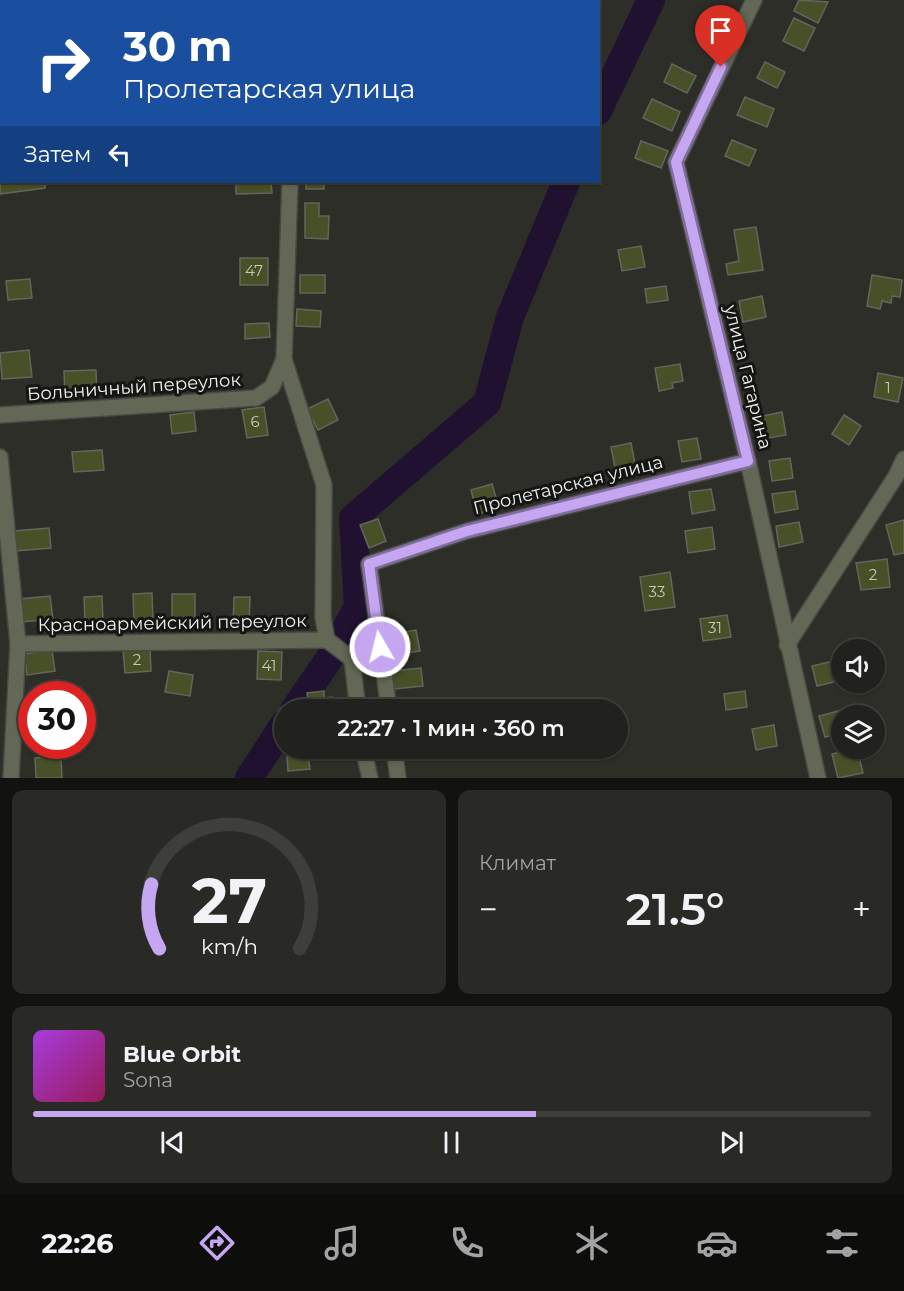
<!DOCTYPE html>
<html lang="ru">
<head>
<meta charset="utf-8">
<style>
	body { margin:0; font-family:Montserrat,sans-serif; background:#292a26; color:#f1f3f6; height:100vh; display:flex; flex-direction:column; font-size:22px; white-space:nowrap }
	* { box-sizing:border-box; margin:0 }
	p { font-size:20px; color:#a2a4a4 }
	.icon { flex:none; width:33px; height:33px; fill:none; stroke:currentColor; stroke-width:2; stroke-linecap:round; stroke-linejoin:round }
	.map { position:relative; height:778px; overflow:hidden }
	.panel { display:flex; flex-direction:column; gap:12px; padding:12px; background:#121310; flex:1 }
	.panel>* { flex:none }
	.top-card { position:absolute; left:0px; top:0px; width:600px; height:183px; box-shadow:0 2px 4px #0004,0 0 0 2px #3e3f3b; background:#1a4fa0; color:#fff; overflow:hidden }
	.buttons { position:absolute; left:831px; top:639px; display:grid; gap:12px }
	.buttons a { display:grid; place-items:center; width:54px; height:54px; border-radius:50%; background:#21221d; box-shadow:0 2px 4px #0004,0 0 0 2px #3e3f3b; font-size:30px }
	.speed { position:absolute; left:18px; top:681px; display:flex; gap:12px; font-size:30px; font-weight:700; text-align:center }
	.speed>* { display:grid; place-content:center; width:78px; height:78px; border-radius:50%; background:#21221d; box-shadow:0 2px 4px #0004,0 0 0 2px #3e3f3b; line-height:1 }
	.speed .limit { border:9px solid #d22; background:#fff; color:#111 }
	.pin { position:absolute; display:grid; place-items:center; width:51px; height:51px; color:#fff; margin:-62px -26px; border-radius:50% 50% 50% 0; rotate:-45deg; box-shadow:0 0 6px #0007 }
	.pin .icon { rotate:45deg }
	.me { position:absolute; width:66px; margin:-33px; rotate:352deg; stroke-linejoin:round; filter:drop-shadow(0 0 4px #0008) }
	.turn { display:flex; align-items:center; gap:21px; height:126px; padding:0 24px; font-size:27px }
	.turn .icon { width:78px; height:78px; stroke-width:2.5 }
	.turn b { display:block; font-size:42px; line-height:51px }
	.then { display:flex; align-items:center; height:57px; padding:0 24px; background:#0003; gap:12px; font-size:22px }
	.big { font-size:45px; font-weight:600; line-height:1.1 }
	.panel .card { flex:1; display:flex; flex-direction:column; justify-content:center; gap:9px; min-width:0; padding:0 21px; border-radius:12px; background:#292a26 }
	.panel .dial { align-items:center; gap:0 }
	.dial svg { height:156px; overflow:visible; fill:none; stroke:#3e3f3b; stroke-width:7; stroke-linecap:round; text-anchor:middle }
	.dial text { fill:#f1f3f6; stroke:none }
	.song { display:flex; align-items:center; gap:18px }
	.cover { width:72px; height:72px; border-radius:9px; background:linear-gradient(135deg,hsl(280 70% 55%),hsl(330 70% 35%)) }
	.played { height:6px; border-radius:3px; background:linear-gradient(90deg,#c5a6f1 60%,#3e3f3b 60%) }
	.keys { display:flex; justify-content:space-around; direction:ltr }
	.heat { display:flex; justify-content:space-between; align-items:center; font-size:33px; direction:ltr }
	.panel .tiles { flex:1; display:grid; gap:12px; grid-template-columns:1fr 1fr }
	.card:last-child { grid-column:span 2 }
	.trip { position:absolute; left:274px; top:699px; width:354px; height:60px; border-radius:30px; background:#21221d; box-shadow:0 2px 4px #0004,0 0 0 2px #3e3f3b; font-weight:600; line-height:60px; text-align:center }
	.tabs { display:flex; height:96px; justify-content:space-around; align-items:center; background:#0d0e0c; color:#a2a4a4 }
	.tabs .icon { width:42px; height:42px }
	.tabs .on { color:#c5a6f1 }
	.tabs b { font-size:27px; color:#f1f3f6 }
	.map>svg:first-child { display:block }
</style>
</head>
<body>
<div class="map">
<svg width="904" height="778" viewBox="0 0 904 778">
	<rect width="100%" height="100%" fill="#2c2e27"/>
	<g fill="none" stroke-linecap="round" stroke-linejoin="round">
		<!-- river -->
		<g stroke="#201131" stroke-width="28">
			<path d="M598 111 651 0"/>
			<path d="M294 710 329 659 358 607 353 518 487 403 510 317 566 182"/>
			<path d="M249 778 285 723"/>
		</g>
	</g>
	<!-- building -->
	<g fill="#475027" stroke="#64665e" stroke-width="1.5">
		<path d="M799 0 828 2 818 23 794 11Z"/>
		<path d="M709 13 727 23 716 45 697 35Z"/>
		<path d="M794 18 815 28 804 51 783 41Z"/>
		<path d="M765 62 785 72 777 88 757 78Z"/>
		<path d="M672 64 696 76 687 93 664 82Z"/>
		<path d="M745 97 774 109 767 127 737 115Z"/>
		<path d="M652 99 680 112 672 131 643 118Z"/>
		<path d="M732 140 756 150 749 166 725 156Z"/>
		<path d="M641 141 668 151 661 168 635 158Z"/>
		<path d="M0 166 2 182H45V188L0 194Z"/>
		<path d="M236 182H271L272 193 236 194Z"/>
		<rect x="306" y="182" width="18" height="7"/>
		<path d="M305 203H319V216H329L328 239 305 238Z"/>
		<path d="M756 227 763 270 728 275 726 264 739 261 734 230Z"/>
		<path d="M641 246 645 267 622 271 618 250Z"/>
		<rect x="240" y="258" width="28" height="27"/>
		<rect x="300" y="275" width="25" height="18"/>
		<path d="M872 275 902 280 900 297 892 296 891 303 882 301 880 309 867 306Z"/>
		<path d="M30 279 32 298 8 300 6 281Z"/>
		<path d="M666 286 668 300 647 303 645 289Z"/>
		<path d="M762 296 766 317 743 322 739 301Z"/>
		<path d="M297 309 321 311 320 327 296 326Z"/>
		<path d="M269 323 270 337 245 339V324Z"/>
		<path d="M29 350 32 377 2 379 0 353Z"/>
		<path d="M680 364 683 381 672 383 673 388 659 391 655 368Z"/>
		<path d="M96 370 97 396H65L64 371Z"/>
		<path d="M878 373 903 378 898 402 874 397Z"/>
		<path d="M328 399 338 420 318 430 307 409Z"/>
		<path d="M264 407 268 435 247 438 242 410Z"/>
		<path d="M194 412 196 431 172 434 170 415Z"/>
		<path d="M782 412 786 435 763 439 758 417Z"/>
		<path d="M844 415 861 426 849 445 832 434Z"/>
		<path d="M697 438 701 459 682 462 678 441Z"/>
		<path d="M631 443 636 469 616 473 611 447Z"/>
		<path d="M102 450 104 470 74 472 72 452Z"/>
		<path d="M790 458 793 478 772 481 769 461Z"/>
		<path d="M492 484 499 508 477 514 471 490Z"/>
		<path d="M711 489 715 510 692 514 689 492Z"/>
		<path d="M795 491 798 509 775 513 772 494Z"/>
		<path d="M378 519 386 541 369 548 360 525Z"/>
		<path d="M904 520V553L894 555 886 525Z"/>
		<path d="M799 522 803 542 779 547 776 526Z"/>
		<path d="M712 527 715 549 688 553 685 531Z"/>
		<path d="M49 528 51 548 15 551 13 531Z"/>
		<path d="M887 559 890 587 861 590 856 563Z"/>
		<path d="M670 572 675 607 645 611 640 577Z"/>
		<path d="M152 593 153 620 134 621 133 594Z"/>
		<path d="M172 594H195V621L172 622Z"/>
		<path d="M50 596 53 619 21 622 19 599Z"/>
		<path d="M102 596 103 620 85 621 84 597Z"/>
		<path d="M234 597H250L249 625H233Z"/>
		<path d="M727 615 731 637 703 641 700 619Z"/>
		<path d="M416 630 420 651 402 654 401 644 390 646 388 635Z"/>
		<path d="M150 648 151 671 125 673 123 649Z"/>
		<path d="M52 650 55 671 27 675 24 654Z"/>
		<path d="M258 651 282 652 281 680 257 679Z"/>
		<path d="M842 659V680L817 686 812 666Z"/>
		<path d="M421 668 423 686 394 689 392 671Z"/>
		<path d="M169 671 193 675 190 696 165 692Z"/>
		<path d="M324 691V698L332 697 334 710H309L307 693Z"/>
		<path d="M745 691 747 707 726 710 724 694Z"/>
		<path d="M419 701 421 710H398L397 706Z"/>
		<path d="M850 708 852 716H842V733L825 737 819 716Z"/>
		<path d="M774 725 777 746 756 750 752 729Z"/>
		<path d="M857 748 863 773 838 778 832 754Z"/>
		<path d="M308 755 310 769 288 771 287 757Z"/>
		<path d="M61 756 62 778H36L35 758Z"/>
	</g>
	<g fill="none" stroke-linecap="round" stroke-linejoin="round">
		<!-- minor casing -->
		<g stroke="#474943" stroke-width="18">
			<g id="minor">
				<path d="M754 0 676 162 748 461 818 778"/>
				<path d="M358 2V0"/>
				<path d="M0 79 2 78"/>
				<path d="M290 182 284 359 324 485 323 618 327 640 352 659 358 710"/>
				<path d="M0 415 256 398 272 387 284 359"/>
				<path d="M18 644 327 640"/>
				<path d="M787 645 896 476 904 459"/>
				<path d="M389 710 369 564 467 531 748 461"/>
				<path d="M363 748 370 778"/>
				<path d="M394 748 398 778"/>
			</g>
		</g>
		<!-- tertiary casing -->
		<g stroke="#474943" stroke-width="18">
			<path id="tertiary" d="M0 457 18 644 11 778"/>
		</g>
		<!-- minor -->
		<use href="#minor" stroke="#636856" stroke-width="15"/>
		<!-- tertiary -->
		<use href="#tertiary" stroke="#636856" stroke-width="15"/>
	</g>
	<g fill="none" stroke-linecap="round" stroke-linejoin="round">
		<!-- route casing -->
		<g stroke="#806c9d" stroke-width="15">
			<path id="route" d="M380 647 369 564 467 531 748 461 676 162 721 67"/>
		</g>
		<!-- route -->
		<use href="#route" stroke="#c5a6f1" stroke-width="10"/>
	</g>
	<g text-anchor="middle" stroke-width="6" stroke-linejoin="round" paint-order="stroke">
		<!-- number labels -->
		<g font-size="15" fill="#c5c9bb">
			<text x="254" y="276">47</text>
			<text x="888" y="393">1</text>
			<text x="255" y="427">6</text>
			<text x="873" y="580">2</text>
			<text x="657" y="597">33</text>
			<text x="715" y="633">31</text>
			<text x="137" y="665">2</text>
			<text x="269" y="671">41</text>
		</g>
		<!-- street labels -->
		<g font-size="18" fill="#eff1ec" stroke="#151613">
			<text transform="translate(748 377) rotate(76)" y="6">улица Гагарина</text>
			<text transform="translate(134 387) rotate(-4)" y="6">Больничный переулок</text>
			<text transform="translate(568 485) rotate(-14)" y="6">Пролетарская улица</text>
			<text transform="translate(172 623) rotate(-1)" y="6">Красноармейский переулок</text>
		</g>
	</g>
</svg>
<div class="buttons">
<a><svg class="icon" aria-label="sound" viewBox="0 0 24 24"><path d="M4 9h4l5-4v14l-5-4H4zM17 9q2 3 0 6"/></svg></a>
<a><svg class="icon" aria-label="layers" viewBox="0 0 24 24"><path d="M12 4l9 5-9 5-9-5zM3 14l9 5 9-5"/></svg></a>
</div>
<div class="speed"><div class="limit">30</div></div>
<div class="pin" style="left:721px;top:67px;background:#d93025"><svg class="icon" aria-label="arrive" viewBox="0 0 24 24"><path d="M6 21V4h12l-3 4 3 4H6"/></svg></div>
<svg class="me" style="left:380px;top:647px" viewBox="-20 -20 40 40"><circle r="17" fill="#c5a6f1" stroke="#fff" stroke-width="3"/><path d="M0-11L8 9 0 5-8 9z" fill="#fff"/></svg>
<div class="trip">22:27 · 1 мин · 360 m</div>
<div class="top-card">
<div class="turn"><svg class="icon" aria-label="right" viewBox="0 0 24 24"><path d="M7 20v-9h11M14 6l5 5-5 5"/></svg><div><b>30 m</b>Пролетарская улица</div></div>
<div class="then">Затем<svg class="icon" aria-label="left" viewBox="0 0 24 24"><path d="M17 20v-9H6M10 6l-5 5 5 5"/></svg></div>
</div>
</div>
<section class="panel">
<div class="tiles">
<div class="card dial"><svg viewBox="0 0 100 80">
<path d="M14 69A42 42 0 1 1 86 69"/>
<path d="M14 69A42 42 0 0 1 10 36" stroke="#c5a6f1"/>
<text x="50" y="56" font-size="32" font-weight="700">27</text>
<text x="50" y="72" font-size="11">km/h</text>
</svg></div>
<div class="card"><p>Климат</p>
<div class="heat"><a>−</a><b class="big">21.5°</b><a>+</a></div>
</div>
<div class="card">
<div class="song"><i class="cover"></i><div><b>Blue Orbit</b><p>Sona</p></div></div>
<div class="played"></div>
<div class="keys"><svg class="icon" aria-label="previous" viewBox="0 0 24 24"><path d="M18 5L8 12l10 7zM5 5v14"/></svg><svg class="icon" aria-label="pause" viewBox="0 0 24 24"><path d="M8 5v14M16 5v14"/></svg><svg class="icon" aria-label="next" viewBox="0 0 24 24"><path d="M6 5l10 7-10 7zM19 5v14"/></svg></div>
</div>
</div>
</section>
<nav class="tabs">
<b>22:26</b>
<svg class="icon on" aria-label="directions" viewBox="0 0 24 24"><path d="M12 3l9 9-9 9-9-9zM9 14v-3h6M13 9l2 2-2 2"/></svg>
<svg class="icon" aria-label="music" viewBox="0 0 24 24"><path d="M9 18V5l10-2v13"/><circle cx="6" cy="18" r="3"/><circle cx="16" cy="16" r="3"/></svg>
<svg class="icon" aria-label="phone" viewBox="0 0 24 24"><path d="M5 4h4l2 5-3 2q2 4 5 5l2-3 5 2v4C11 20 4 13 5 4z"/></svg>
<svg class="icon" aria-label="climate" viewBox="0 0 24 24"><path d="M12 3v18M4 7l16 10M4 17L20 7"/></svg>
<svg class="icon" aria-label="car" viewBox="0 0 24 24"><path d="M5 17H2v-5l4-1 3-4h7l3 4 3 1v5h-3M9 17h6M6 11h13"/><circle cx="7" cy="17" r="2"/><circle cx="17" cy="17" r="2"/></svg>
<svg class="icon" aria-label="filters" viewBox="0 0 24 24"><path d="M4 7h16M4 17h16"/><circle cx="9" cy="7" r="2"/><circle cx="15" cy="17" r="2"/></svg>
</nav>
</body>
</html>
